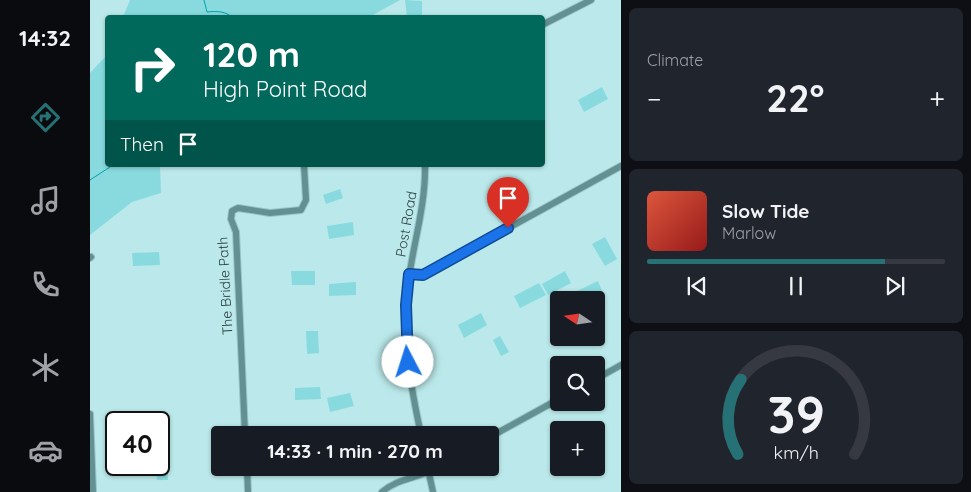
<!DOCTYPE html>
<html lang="en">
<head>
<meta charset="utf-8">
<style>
	body { margin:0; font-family:Quicksand,sans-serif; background:#20242c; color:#f1f3f6; height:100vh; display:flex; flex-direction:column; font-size:19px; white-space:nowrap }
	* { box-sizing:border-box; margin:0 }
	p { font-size:16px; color:#9ea1a6 }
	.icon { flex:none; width:28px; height:28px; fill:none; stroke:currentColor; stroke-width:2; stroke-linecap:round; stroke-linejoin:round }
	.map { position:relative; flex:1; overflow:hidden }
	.panel { display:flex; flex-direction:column; gap:8px; padding:8px; background:#0d0f14; width:350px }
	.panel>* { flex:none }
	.hud { position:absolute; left:15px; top:15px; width:440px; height:152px; border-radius:5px; box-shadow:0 1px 4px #0004; background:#00695c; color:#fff; overflow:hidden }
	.needle { width:32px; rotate:283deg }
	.fabs { position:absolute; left:460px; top:291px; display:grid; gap:10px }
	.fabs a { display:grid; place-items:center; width:55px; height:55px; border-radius:5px; background:#171b24; box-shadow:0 1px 4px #0004; font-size:25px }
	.speed { position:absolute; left:15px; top:411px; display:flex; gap:10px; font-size:25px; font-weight:700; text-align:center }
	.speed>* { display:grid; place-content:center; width:65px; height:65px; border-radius:50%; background:#171b24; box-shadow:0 1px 4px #0004; line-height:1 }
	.speed .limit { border:2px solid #111; border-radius:8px; background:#fff; color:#111 }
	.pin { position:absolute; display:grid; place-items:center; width:42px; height:42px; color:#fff; margin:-51px -21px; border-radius:50% 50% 50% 0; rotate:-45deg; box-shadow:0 0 5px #0007 }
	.pin .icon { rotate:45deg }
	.me { position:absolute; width:55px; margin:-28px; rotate:355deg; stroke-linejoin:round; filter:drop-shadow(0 0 4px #0008) }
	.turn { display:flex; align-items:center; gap:18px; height:105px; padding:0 15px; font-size:22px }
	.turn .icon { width:65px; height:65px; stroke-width:2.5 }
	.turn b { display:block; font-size:35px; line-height:42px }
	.then { display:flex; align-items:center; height:48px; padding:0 15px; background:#0003; gap:10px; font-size:19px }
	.big { font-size:38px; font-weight:700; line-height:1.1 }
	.panel .tile { flex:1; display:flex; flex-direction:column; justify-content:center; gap:8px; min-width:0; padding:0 18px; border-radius:8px; background:#20242c }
	.panel .dial { align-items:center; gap:0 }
	.dial svg { height:130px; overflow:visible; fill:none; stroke:#363941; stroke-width:7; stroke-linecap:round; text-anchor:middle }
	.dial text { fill:#f1f3f6; stroke:none }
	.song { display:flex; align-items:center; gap:15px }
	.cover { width:60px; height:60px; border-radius:8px; background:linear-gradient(135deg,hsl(10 70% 55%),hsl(0 70% 35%)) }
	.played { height:5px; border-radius:2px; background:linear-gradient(90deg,#267175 80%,#363941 80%) }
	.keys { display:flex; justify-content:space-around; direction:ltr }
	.heat { display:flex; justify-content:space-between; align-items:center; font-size:28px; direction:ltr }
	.trip { position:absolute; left:121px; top:426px; width:288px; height:50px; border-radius:5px; background:#171b24; box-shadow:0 1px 4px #0004; font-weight:700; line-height:50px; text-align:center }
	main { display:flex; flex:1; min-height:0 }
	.tabs { display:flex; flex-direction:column; width:90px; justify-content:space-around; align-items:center; background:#090b0e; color:#9ea1a6 }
	.tabs .icon { width:35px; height:35px }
	.tabs .on { color:#267175 }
	.tabs b { font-size:22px; color:#f1f3f6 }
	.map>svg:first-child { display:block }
</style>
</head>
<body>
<main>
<nav class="tabs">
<b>14:32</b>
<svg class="icon on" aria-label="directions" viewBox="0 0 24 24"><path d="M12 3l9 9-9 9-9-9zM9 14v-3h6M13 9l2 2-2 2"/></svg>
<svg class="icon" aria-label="music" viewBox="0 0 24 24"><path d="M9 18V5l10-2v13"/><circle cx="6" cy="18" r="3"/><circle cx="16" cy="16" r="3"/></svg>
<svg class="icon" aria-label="phone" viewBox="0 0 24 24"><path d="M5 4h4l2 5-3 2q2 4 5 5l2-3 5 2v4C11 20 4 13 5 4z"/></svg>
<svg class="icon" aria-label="climate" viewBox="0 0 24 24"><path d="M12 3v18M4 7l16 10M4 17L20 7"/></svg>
<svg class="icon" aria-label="car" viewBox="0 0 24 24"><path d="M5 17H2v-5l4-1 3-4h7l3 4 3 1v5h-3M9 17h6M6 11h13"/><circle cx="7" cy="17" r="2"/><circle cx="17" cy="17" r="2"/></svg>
</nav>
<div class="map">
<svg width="531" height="492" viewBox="0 0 531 492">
	<rect width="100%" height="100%" fill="#bbe9eb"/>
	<!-- green -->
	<g fill="#88dadf">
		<path d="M40 0H310L279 17 235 18 225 15 224 18 33 17Z"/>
		<path d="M315 0 332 1V17H317Z"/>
		<path d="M17 55 18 165H70L71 193 42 202 0 235V73Z"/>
		<path d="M512 87 518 99 494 112 488 100Z"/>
		<path d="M250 189 253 198 236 204 233 195Z"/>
		<path d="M263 222 264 235 239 239 237 226Z"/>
		<path d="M515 237 527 259 515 266 502 244Z"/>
		<path d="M69 252 70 265 43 266 42 253Z"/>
		<path d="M201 271H225V285H202Z"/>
		<path d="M475 271 481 283 458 295 452 284Z"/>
		<path d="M508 281 513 293 499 300H492L487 291Z"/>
		<path d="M266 282V295L239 296V284Z"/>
		<path d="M449 283 456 295 430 308 424 296Z"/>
		<path d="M391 313 397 325 374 338 368 325Z"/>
		<path d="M216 331H228L229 353 217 354Z"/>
		<path d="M410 336 419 352 411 356 403 340Z"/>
		<path d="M230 387 231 399 205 400V388Z"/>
		<path d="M260 393 264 406 240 412 237 398Z"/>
		<path d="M69 458H77L78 480H67L66 465H69Z"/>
	</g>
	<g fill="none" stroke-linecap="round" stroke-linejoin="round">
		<!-- stream -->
		<g stroke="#01a2a9" stroke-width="1">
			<path d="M114 0 117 12C127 11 136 11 143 18"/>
			<path d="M0 180 23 165"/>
		</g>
		<!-- minor casing -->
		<g stroke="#9cc4c6" stroke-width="8">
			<g id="minor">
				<path d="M452 25 501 0"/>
				<path d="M0 258 1 257"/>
				<path d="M319 274 333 275 531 166"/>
				<path d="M506 379 531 365"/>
				<path d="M0 414 3 492"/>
				<path d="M155 435 146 232 141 219 142 211 148 208 180 213 211 210 216 200 214 165"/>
				<path d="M331 435C322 392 314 350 316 306 318 258 336 213 335 165"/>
				<path d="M400 437 469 399"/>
				<path d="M157 468 158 492"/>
				<path d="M338 469 343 492"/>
				<path d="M292 492C308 478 327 479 345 468"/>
			</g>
		</g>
		<!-- minor -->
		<use href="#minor" stroke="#639193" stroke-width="6"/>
	</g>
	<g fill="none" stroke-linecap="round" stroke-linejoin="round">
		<!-- route casing -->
		<g stroke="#114b97" stroke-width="12">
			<path id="route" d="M318 362 316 305 319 274 333 275 418 228"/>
		</g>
		<!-- route -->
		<use href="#route" stroke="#1a73e8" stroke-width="9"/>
	</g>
	<g text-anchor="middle" stroke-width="5" stroke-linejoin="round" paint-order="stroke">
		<!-- street labels -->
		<g font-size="14" fill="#2e4142" stroke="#bbe9eb">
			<text transform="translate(316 224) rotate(-80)" y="5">Post Road</text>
			<text transform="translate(135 286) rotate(-93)" y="5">The Bridle Path</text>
		</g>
	</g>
</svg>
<div class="fabs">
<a><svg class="needle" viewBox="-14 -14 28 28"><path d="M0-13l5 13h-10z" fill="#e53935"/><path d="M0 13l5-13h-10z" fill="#9ea1a6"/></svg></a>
<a><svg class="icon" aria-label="search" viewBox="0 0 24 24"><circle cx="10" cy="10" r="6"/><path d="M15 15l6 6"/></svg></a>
<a>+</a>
</div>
<div class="speed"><div class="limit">40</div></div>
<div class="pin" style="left:418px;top:228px;background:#d93025"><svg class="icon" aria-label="arrive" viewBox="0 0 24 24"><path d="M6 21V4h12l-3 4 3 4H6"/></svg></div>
<svg class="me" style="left:318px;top:362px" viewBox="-20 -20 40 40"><circle r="19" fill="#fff"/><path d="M0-13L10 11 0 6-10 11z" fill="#1a73e8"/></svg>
<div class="trip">14:33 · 1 min · 270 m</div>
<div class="hud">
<div class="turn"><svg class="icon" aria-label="right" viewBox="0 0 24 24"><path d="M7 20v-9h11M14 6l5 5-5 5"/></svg><div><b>120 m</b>High Point Road</div></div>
<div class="then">Then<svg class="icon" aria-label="arrive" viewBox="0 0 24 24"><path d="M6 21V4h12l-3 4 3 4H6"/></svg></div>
</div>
</div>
<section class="panel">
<div class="tile"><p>Climate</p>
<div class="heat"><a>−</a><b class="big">22°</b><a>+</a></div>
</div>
<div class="tile">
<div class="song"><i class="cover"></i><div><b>Slow Tide</b><p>Marlow</p></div></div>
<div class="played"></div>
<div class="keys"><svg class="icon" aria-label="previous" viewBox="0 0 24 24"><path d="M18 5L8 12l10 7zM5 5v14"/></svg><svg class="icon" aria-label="pause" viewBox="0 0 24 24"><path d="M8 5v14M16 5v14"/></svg><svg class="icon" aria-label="next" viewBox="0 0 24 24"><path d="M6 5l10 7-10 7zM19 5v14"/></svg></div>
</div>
<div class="tile dial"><svg viewBox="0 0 100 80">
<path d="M14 69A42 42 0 1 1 86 69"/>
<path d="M14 69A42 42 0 0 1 16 23" stroke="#267175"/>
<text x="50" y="56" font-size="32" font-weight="700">39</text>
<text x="50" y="72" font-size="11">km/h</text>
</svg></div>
</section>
</main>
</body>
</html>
